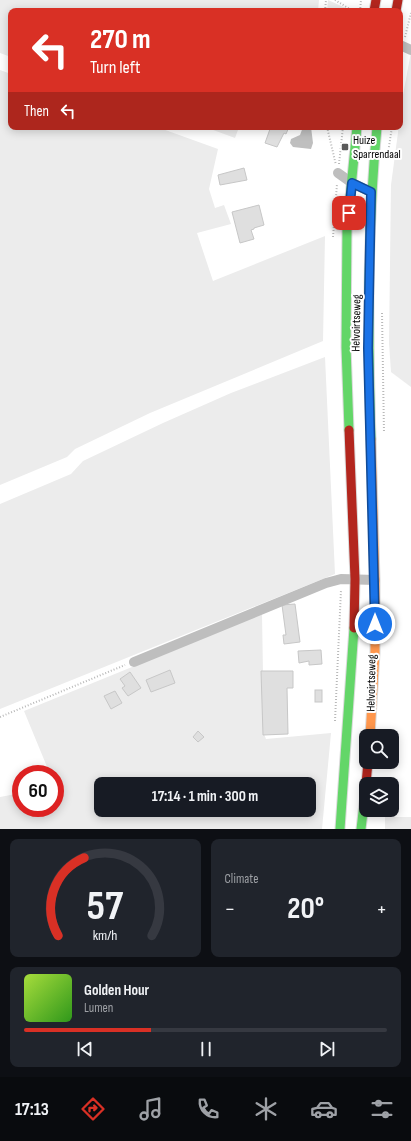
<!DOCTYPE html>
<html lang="en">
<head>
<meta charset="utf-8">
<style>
	body { margin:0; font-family:"Sofia Sans Condensed",sans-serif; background:#20242c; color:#f1f3f6; height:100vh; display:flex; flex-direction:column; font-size:15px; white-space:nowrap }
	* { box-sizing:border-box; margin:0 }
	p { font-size:13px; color:#9ea1a6 }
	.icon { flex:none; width:22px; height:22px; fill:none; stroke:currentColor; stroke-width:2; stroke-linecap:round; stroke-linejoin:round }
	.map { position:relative; height:829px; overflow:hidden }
	.details { display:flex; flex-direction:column; gap:10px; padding:10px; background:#0d0f14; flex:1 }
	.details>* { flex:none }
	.hud { position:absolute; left:8px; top:8px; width:395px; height:122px; border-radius:8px; box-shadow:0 2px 10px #0003; background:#d93025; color:#fff; overflow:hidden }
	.fabs { position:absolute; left:359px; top:729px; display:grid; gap:8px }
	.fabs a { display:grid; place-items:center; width:40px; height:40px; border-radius:8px; background:#171b24; box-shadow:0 2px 10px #0003; font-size:20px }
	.speed { position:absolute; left:12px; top:765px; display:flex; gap:8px; font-size:20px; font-weight:700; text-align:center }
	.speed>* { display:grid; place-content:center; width:52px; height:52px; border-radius:50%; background:#171b24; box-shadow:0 2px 10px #0003; line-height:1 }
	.speed .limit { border:6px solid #d22; background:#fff; color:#111 }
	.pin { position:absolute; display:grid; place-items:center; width:34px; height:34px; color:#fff; margin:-17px; border-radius:8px; box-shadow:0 2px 6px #0006 }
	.me { position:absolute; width:44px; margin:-22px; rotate:0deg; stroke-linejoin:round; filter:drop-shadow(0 0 3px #0008) }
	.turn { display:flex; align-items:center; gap:14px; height:84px; padding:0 16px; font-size:18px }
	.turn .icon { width:52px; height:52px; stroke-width:2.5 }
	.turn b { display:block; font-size:28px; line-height:34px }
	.then { display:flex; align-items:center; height:38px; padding:0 16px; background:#0003; gap:8px; font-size:15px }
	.big { font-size:30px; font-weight:700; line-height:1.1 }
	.details .tile { flex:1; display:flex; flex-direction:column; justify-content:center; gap:6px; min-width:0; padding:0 14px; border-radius:8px; background:#20242c }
	.details .dial { align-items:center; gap:0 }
	.dial svg { height:104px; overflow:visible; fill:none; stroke:#363941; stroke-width:7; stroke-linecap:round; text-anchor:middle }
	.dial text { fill:#f1f3f6; stroke:none }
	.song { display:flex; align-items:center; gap:12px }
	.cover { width:48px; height:48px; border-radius:6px; background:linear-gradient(135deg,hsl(80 70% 55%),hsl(110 70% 35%)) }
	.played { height:4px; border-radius:2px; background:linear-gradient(90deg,#d93025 35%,#363941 35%) }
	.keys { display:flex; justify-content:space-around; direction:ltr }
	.heat { display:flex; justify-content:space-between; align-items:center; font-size:22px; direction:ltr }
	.details .tiles { flex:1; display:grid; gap:10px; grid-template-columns:1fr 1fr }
	.tile:last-child { grid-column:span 2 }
	.trip { position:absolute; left:94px; top:777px; width:222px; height:40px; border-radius:8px; background:#171b24; box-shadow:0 2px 10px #0003; font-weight:700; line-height:40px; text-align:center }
	.menu { display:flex; height:64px; justify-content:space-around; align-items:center; background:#090b0e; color:#9ea1a6 }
	.menu .icon { width:28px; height:28px }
	.menu .current { color:#d93025 }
	.menu b { font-size:18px; color:#f1f3f6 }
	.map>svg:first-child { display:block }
</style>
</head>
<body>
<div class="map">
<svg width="411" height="829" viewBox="0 0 411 829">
	<rect width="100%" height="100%" fill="#fff"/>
	<!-- green -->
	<g fill="#ececec" fill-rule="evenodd">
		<path d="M0 0H319L318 11H11V57L0 53Z"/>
		<path d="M328 0 348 9 350 11H327Z"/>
		<path d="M411 52V387L391 372 389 343 391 185 403 95Z"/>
		<path d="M0 70 11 74V127H157L218 149 209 189 215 208 224 205 231 224 197 233 213 281 325 236 323 341 150 413 75 449 67 457 0 485Z"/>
		<path d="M205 127H239L235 138Z"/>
		<path d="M325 357 335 574 0 709V504L71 474 83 461 163 423 231 393Z"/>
		<path d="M262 614 264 734 266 739 331 733 322 829H0V797L21 793V808H55V774H50L24 711ZM101 784H309V810H101Z"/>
		<rect x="385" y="817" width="26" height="12"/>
	</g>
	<!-- water -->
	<path fill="#bfbfbf" d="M303 127H311L313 143 311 149 293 147 290 143 291 139 300 135Z"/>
	<!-- building -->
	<g fill="#dfdfdf" stroke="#c7c7c7">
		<path d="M272 127H289L286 134 284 133 277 147 265 143 270 129 271 130Z"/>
		<path d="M244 168 247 180 220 185 218 175Z"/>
		<path d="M259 205 264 225 254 228V229L251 230 254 239 240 243 232 212Z"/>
		<path d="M295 604 300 642 284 644 283 635H286L282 605Z"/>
		<path d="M321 650 322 664 309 665V661L299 663 298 651Z"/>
		<path d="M170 670 175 683 151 692 146 680Z"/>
		<path d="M261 671H293V688H287L288 734 263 735Z"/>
		<path d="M130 672 141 688 128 696 122 688 125 686 120 679Z"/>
		<rect x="315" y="690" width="7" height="12"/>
		<path d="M115 691 122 703 111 709 104 696Z"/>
		<path d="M198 731 204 737 198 742 193 737Z"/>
	</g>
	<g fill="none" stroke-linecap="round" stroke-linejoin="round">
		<!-- fast casing -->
		<g stroke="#dbdbdb" stroke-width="11">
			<g id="fast">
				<path d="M349 430 346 347 347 228 357 127"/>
				<path d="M371 439C368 335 367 231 377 127"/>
				<path d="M340 829 354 628"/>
				<path d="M361 829 366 787"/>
			</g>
		</g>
		<!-- slow casing -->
		<g stroke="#dbdbdb" stroke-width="11">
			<path id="slow" d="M370 736 375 653V580L371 439"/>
		</g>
		<!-- jam casing -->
		<g stroke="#dbdbdb" stroke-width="11">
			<g id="jam">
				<path d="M374 11 376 0"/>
				<path d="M396 11 398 0"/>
				<path d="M349 430 355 579 354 628"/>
				<path d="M366 784 368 762"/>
			</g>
		</g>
		<!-- path -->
		<g stroke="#b9b9b9" stroke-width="2" stroke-dasharray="1 2" stroke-linecap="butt">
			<path d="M335 0 353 11"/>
			<path d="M325 11 326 0"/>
			<path d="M360 11 361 0"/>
			<path d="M405 37 411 13"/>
			<path d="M400 67 401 57"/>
			<path d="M327 127 336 165"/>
			<path d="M388 153 392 127"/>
			<path d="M339 164 343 127"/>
			<path d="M333 237 337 184"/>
			<path d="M382 313 384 433"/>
			<path d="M0 717 125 665"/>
			<path d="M335 721 341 590"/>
		</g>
		<!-- street -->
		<g stroke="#bebebe" stroke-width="10">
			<path d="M400 45 411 50"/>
			<path d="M338 173 352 183 371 192"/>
			<path d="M134 662 326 583 341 579 375 580"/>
		</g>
		<!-- fast -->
		<use href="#fast" stroke="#63d668" stroke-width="9"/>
		<!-- slow -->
		<use href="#slow" stroke="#ff974d" stroke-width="9"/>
		<!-- jam -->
		<use href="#jam" stroke="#b3261e" stroke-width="9"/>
	</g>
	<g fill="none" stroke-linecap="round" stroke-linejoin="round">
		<!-- route casing -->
		<g stroke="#114b97" stroke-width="10">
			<path id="route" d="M349 213 352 183 371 192 368 348 375 624"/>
		</g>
		<!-- route -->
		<use href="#route" stroke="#1a73e8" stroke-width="7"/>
	</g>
	<!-- markers -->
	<rect fill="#595959" stroke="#fff" stroke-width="1.5" x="341" y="143" width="8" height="8" rx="2"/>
	<g text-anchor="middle" stroke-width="4" stroke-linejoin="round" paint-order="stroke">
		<!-- poi labels -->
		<g font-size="12" fill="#000" stroke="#fff" text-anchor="start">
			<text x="353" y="144">Huize<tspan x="353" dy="14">Sparrendaal</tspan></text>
		</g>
		<!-- street labels -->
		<g font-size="12" fill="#000" stroke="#fff">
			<text transform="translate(356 323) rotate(-89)" y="4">Helvoirtseweg</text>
			<text transform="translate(371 683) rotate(-89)" y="4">Helvoirtseweg</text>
		</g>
	</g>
</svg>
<div class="fabs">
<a><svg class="icon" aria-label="search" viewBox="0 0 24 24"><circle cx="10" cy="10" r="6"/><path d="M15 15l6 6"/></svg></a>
<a><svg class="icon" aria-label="layers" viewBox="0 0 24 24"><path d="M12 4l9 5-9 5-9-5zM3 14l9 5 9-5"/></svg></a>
</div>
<div class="speed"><div class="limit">60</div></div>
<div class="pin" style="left:349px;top:213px;background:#d93025"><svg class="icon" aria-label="arrive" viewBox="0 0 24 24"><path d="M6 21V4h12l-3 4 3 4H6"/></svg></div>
<svg class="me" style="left:375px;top:624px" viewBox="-20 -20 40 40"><circle r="17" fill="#1a73e8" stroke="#fff" stroke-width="3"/><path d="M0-11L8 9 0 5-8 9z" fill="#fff"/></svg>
<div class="trip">17:14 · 1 min · 300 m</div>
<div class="hud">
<div class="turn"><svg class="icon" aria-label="left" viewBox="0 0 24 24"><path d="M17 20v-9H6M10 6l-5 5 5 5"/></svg><div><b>270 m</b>Turn left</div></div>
<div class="then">Then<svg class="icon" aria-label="left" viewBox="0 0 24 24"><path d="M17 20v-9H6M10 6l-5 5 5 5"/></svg></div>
</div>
</div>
<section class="details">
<div class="tiles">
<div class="tile dial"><svg viewBox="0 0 100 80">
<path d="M14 69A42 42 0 1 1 86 69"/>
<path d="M14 69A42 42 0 0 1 34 9" stroke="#d93025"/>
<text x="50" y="56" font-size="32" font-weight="700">57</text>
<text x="50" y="72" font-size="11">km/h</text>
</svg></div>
<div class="tile"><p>Climate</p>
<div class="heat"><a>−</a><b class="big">20°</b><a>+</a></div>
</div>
<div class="tile">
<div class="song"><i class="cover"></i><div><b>Golden Hour</b><p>Lumen</p></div></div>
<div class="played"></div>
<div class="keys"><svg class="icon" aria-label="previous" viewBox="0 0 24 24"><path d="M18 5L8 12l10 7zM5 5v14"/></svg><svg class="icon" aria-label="pause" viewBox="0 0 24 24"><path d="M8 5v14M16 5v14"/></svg><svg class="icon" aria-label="next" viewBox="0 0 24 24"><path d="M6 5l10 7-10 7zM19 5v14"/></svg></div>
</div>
</div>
</section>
<nav class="menu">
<b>17:13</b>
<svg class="icon current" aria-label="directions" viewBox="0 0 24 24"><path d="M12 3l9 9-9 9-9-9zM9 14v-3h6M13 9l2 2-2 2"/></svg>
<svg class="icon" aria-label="music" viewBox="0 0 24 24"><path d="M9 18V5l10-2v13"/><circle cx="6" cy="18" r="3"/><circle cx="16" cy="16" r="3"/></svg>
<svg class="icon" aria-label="phone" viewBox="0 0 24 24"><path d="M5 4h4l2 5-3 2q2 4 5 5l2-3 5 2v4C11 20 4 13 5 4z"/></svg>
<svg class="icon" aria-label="climate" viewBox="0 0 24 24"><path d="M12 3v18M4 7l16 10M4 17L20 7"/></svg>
<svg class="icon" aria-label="car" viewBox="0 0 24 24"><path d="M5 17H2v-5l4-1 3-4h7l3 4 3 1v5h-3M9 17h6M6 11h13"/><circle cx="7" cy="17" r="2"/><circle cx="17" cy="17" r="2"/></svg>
<svg class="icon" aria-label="filters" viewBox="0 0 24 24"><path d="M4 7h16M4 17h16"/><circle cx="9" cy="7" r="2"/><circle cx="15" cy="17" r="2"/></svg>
</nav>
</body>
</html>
